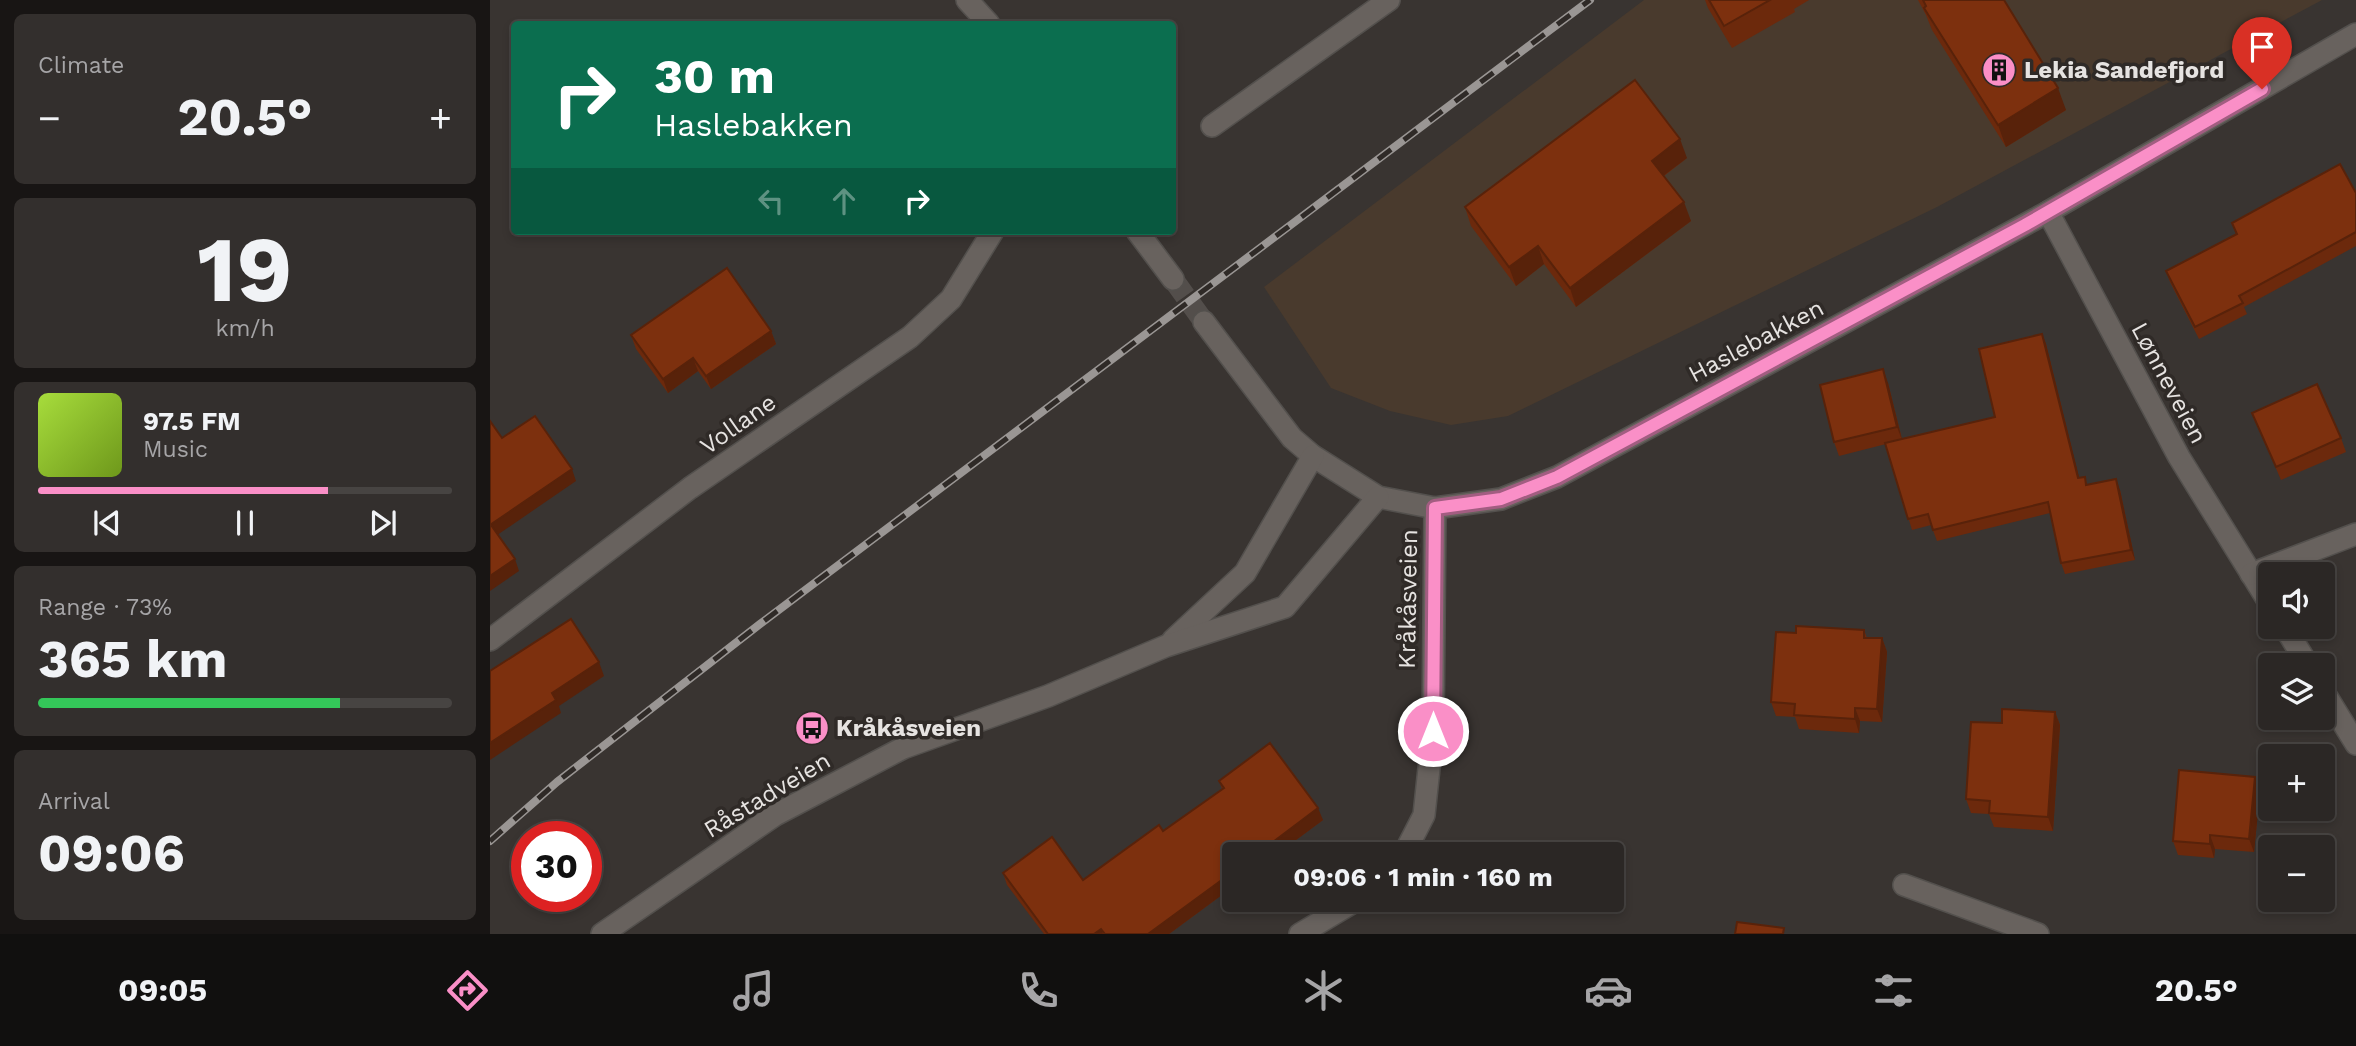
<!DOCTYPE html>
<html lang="en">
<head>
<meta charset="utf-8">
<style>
	body { margin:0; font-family:"Work Sans",sans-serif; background:#332f2d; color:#f1f3f6; height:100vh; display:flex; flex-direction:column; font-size:26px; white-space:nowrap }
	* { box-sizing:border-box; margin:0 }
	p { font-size:23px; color:#a6a5a7 }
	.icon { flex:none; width:38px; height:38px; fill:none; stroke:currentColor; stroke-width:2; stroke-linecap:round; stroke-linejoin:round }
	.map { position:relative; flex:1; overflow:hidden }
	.side { display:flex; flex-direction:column; gap:14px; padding:14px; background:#181514; width:490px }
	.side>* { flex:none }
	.banner { position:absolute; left:21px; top:21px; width:665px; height:214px; border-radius:7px; box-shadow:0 4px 10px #0003,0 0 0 2px #474442; background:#0b6e4f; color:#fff; overflow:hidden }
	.controls { position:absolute; left:1768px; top:562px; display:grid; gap:14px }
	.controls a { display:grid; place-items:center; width:77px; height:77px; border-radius:7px; background:#2b2725; box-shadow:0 4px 10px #0003,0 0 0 2px #474442; font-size:35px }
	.speed { position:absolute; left:21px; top:821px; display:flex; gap:14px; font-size:35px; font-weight:700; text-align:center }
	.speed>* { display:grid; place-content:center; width:91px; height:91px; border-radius:50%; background:#2b2725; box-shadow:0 4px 10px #0003,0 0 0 2px #474442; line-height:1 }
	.speed .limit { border:10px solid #d22; background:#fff; color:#111 }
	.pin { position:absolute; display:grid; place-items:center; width:60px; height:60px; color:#fff; margin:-72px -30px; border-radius:50% 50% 50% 0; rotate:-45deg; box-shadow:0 0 7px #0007 }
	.pin .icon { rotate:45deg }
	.me { position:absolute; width:77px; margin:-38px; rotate:0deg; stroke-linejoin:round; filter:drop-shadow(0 0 5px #0008) }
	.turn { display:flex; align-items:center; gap:24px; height:147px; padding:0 28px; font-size:32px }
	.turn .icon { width:91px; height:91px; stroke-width:2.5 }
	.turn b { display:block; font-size:49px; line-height:60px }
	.lanes { display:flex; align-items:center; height:66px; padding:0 28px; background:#0003; justify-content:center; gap:35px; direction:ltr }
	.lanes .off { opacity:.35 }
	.big { font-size:52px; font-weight:700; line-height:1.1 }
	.side .tile { flex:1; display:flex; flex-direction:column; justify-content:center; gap:10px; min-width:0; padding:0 24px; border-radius:10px; background:#332f2d }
	.side .dial { align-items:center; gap:0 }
	.dial b { font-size:91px; line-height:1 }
	.song { display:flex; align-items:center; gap:21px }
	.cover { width:84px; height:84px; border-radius:10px; background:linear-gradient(135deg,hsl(80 70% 55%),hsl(80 70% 35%)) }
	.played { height:7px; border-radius:4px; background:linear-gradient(90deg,#fa8fc7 70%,#474442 70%) }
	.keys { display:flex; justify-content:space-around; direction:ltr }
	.heat { display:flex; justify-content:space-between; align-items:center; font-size:38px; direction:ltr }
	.charge { height:10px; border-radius:5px; background:linear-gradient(90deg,#34c759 73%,#474442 0) }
	.trip { position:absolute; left:732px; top:842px; width:402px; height:70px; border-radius:7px; background:#2b2725; box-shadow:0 4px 10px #0003,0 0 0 2px #474442; font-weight:700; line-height:70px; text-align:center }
	.dock { display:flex; height:112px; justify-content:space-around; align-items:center; background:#11100f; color:#a6a5a7 }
	.dock .icon { width:49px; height:49px }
	.dock .active { color:#fa8fc7 }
	.dock b { font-size:32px; color:#f1f3f6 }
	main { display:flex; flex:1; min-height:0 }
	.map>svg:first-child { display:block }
</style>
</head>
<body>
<main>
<section class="side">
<div class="tile"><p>Climate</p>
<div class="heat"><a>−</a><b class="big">20.5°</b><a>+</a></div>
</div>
<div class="tile dial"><b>19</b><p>km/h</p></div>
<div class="tile">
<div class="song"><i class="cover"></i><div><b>97.5 FM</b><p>Music</p></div></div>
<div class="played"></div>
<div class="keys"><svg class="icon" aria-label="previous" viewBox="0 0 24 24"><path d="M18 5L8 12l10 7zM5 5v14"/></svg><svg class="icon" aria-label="pause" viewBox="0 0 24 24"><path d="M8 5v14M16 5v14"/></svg><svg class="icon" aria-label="next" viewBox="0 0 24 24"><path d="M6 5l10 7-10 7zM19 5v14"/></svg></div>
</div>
<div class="tile"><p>Range · 73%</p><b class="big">365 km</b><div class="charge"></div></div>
<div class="tile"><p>Arrival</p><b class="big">09:06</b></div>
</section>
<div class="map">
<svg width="1866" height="934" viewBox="0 0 1866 934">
	<rect width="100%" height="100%" fill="#393431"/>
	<!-- commercial -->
	<path fill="#493a2d" d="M1154 0H1832L1447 207 1018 416 961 425 900 411 841 388 774 287Z"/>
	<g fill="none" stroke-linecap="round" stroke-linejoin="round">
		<!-- secondary-tunnel -->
		<path stroke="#534e4b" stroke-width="21" stroke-dasharray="21 10" stroke-linecap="butt" d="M683 279 714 322"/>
		<!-- street casing -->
		<g stroke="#53504d" stroke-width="24">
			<g id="street">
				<path d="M722 126 899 0"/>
				<path d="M1558 212 1689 457 1780 604"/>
				<path d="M1761 574 1866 534"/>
				<path d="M1794 626 1818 665"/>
				<path d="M0 640 200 488 420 337 461 299 503 231"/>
				<path d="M1832 689 1866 744"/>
				<path d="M914 854 934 815 943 731 945 508"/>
				<path d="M1414 885 1548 934"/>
				<path d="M810 934 867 900"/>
			</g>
		</g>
		<!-- secondary casing -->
		<g stroke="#53504d" stroke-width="24">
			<g id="secondary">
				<path d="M477 0 499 24"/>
				<path d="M647 231 683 279"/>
				<path d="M714 322 802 438 823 456 888 497 945 508 1011 499 1067 477 1346 327 1558 212 1866 34"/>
				<path d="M683 640 755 573 823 456"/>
				<path d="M112 934 285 815 413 748 558 696 676 646 795 607 888 497"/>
			</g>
		</g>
		<!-- street -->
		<use href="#street" stroke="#68625e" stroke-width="21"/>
		<!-- secondary -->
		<use href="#secondary" stroke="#68625e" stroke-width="21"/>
		<!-- rail casing -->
		<g stroke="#9a9694" stroke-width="8">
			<path id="rail" d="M0 841 67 782 270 624 1100 0"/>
		</g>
		<!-- rail -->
		<use href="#rail" stroke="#2f2a27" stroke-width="5" stroke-dasharray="16" stroke-linecap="butt"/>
	</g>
	<!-- wall -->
	<g fill="#6c290c">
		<path d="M1215 0H1319L1304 9 1305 12 1242 48 1218 8Z"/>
		<path d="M1428 0H1514L1576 110 1516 147 1442 30 1436 15Z"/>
		<path d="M1197 158 1174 176 1201 221 1086 307 1054 264 1026 286 981 226 975 207Z"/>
		<path d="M1866 193V246L1754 307 1757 314 1709 339 1680 282 1676 271 1746 234 1742 223Z"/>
		<path d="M281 331 286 344 221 389 208 371 178 393 146 349 141 335Z"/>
		<path d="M1552 334 1556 344 1589 478 1595 477 1597 485 1630 490 1645 560 1575 574 1571 563 1560 513 1447 541 1441 525 1422 530 1396 444 1349 456 1344 442 1398 383 1412 439 1505 417Z"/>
		<path d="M1762 413 1851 438 1856 452 1791 480Z"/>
		<path d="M1374 630 1377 638H1392L1397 652 1392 722 1370 721 1369 733 1309 729 1305 717 1286 716 1281 702 1306 633Z"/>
		<path d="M1565 712 1570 725 1563 831 1504 827 1499 814 1481 813 1476 799 1512 723Z"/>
		<path d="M729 781 833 820 787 854H744V886L679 934H554L517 885 513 873 593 880 673 831 732 789Z"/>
		<path d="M1770 791 1764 852 1725 849 1724 858 1688 855 1683 841Z"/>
	</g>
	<!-- shaded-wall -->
	<g fill="#58220a">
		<path d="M1568 88 1576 110 1516 147 1508 125Z"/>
		<path d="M1190 139 1197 158 1169 179 1162 161Z"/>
		<path d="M1194 202 1201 221 1086 307 1080 288Z"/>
		<path d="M1048 246 1054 264 1026 286 1019 267Z"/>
		<path d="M281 331 286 344 221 389 216 376Z"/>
		<path d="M1552 334 1556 344 1592 489 1588 478Z"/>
		<path d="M203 358 208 371 178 393 173 379Z"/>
		<path d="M1393 369 1398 383 1412 440 1407 427Z"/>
		<path d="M82 469 86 481 0 540V525Z"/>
		<path d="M1626 479 1630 490 1645 560 1641 550Z"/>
		<path d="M25 559 29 571 0 591V576Z"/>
		<path d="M1392 638 1397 652 1392 722 1387 709Z"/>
		<path d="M109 662 114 676 69 706 71 713 0 760V743L62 693Z"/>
		<path d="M1365 708 1370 721 1369 733 1365 719Z"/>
		<path d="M1565 712 1570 725 1563 831 1558 817Z"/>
		<path d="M1765 777 1770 791 1764 852 1759 839Z"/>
		<path d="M828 808 833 820 787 854H767Z"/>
		<path d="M1720 835 1725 849 1724 858 1720 844Z"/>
		<path d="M744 871V886L679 934H658Z"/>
		<path d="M611 929 613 934H604Z"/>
	</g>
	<!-- building -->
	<g fill="#7d300e" stroke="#58220a" stroke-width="2">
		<path d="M1219 0H1280L1234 26Z"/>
		<path d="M1433 0H1514L1568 88 1508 125 1434 8 1436 6Z"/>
		<path d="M1145 80 1190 139 1162 161 1194 202 1080 288 1048 246 1019 267 975 207Z"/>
		<path d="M1850 164 1866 193V232L1749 296 1753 303 1705 327 1676 271 1747 234 1742 223Z"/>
		<path d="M237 268 281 331 216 376 203 358 173 379 141 335Z"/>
		<path d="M1552 334 1588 478 1595 477 1596 485 1626 479 1641 550 1571 563 1558 502 1443 530 1438 514 1418 519 1395 443 1505 417 1489 349Z"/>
		<path d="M1393 369 1407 427 1344 442 1330 385Z"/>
		<path d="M1827 384 1851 438 1786 467 1762 413Z"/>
		<path d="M45 416 82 469 0 525V421L12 438Z"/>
		<path d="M0 525H1L25 559 0 576Z"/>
		<path d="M81 619 109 662 62 693 66 700 0 743V671Z"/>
		<path d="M1306 626 1374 630V638H1392L1387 709 1365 708V719L1304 715 1305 704 1281 702 1286 632 1306 633Z"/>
		<path d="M1512 709 1565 712 1558 817 1499 813 1500 801 1476 799 1481 722 1512 723Z"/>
		<path d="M780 743 828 808 767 854H744V871L658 934H615L611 929 604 934H558L513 873 562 837 593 880 669 825 673 831 734 788 729 781Z"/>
		<path d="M1689 770 1765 777 1759 839 1720 835V844L1683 841Z"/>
		<path d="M1247 922 1294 928 1293 934H1245Z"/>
	</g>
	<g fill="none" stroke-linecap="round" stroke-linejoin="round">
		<!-- route casing -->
		<g stroke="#a25d81" stroke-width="18">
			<path id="route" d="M943 731 945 508 1011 499 1067 477 1535 225 1772 89"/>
		</g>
		<!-- route -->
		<use href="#route" stroke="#fa8fc7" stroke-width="12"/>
	</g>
	<!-- icons -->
	<defs>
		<g id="building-disc" transform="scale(1.75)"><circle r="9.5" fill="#fa8fc7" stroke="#2f2a27"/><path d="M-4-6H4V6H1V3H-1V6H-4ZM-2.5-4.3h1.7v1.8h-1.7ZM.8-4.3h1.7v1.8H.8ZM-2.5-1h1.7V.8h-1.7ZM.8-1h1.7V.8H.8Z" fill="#111"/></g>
		<g id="bus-disc" transform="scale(1.75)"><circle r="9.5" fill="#fa8fc7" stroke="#2f2a27"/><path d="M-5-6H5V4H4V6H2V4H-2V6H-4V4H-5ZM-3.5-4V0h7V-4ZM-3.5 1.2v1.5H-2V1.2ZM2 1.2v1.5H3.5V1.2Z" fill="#111"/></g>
	</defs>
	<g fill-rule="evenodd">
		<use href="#building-disc" x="1509" y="70"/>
		<use href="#bus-disc" x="322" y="728"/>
	</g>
	<g text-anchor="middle" stroke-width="7" stroke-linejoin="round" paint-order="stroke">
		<!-- poi labels -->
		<g font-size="24" font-weight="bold" fill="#e6e3e1" stroke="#2f2a27" text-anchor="start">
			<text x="1534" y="78">Lekia Sandefjord</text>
			<text x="346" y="736">Kråkåsveien</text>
		</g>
		<!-- street labels -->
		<g font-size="24" fill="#e6e3e1" stroke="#2f2a27">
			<text transform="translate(1266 341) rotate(-28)" y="8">Haslebakken</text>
			<text transform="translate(1679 383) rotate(62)" y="8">Lønneveien</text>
			<text transform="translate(248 424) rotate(-35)" y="8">Vollane</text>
			<text transform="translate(918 599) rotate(-89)" y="8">Kråkåsveien</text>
			<text transform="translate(277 795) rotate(-31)" y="8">Råstadveien</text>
		</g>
	</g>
</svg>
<div class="controls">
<a><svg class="icon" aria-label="sound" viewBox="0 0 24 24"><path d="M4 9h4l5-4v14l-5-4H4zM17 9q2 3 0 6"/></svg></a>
<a><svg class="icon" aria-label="layers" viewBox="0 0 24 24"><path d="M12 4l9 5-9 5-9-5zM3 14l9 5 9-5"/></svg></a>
<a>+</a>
<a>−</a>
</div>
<div class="speed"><div class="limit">30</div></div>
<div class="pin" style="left:1772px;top:89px;background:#d93025"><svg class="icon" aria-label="arrive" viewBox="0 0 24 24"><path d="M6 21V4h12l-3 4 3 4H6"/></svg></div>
<svg class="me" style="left:943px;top:731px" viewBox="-20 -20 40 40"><circle r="17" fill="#fa8fc7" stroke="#fff" stroke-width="3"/><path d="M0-11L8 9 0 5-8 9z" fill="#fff"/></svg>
<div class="trip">09:06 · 1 min · 160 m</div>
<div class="banner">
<div class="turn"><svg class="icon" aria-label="right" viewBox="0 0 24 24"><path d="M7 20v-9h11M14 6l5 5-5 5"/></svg><div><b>30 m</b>Haslebakken</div></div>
<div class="lanes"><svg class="icon off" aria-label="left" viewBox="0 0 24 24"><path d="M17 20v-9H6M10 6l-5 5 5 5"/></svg><svg class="icon off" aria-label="ahead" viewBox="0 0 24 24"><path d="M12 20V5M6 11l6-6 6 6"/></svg><svg class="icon" aria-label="right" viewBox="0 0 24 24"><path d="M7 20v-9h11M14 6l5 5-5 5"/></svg></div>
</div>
</div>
</main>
<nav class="dock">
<b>09:05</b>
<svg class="icon active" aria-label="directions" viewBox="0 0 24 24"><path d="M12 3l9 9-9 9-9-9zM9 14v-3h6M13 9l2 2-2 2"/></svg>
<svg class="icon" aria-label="music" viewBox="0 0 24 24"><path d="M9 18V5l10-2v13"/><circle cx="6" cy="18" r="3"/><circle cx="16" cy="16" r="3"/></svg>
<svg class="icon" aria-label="phone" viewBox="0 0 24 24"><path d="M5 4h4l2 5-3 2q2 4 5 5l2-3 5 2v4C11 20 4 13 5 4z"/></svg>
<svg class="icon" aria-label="climate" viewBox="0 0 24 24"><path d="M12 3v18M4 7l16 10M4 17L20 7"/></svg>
<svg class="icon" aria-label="car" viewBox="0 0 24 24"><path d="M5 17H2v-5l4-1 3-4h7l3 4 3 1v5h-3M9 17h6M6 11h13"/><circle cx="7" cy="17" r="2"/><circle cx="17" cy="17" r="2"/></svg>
<svg class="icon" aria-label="filters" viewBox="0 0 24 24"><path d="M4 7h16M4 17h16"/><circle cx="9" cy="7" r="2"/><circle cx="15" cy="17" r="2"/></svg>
<b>20.5°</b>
</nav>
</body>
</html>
